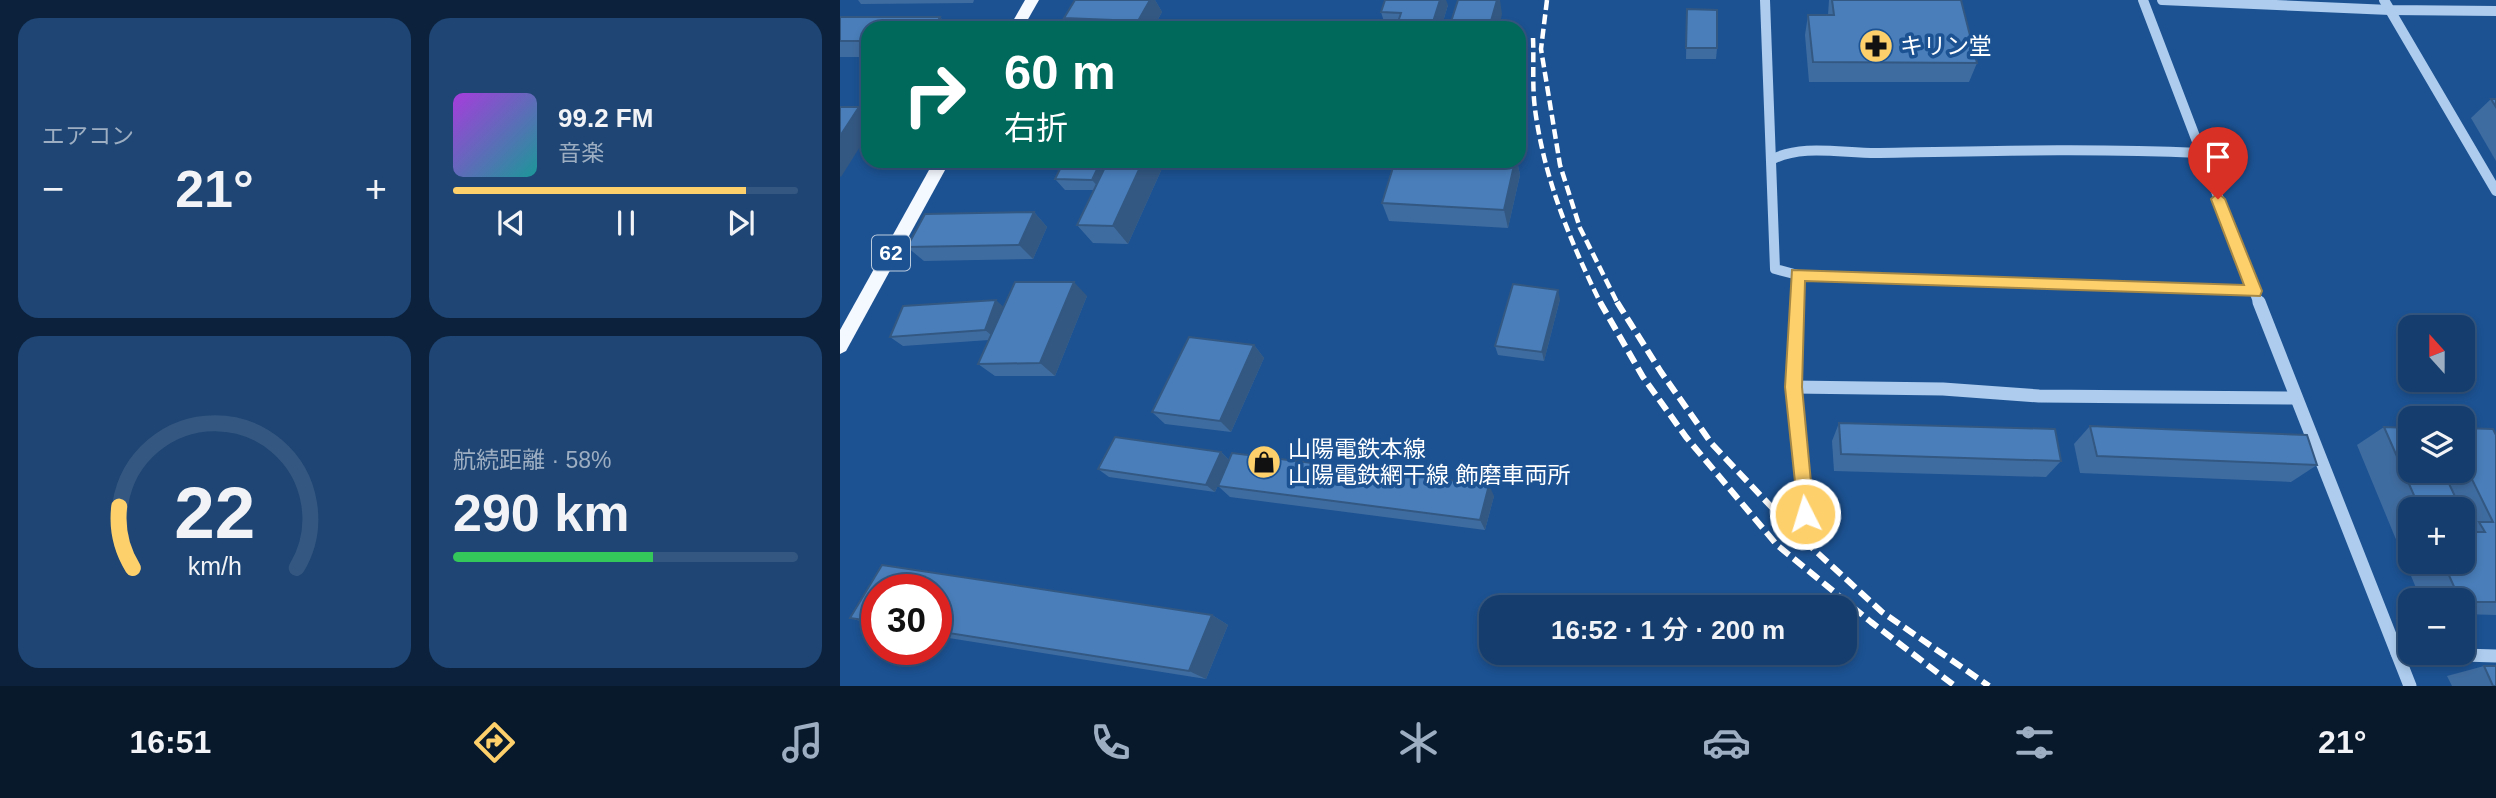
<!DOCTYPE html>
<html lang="ja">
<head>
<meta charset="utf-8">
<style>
	body { margin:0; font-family:Helvetica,"Noto Sans JP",sans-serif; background:#1e4573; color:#f1f3f6; height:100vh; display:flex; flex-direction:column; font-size:26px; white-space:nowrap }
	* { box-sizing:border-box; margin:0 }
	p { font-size:23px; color:#9daec2 }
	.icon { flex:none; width:38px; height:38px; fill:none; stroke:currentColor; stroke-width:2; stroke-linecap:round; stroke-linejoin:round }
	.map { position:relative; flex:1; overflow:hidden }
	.sheet { display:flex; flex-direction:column; gap:18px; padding:18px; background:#0c223c; width:840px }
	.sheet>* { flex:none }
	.hud { position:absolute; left:21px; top:21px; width:665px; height:147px; border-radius:21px; box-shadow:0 4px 10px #0003,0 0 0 2px #345781; background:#00695c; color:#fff; overflow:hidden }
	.needle { width:46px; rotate:339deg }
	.controls { position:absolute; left:1558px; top:315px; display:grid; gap:14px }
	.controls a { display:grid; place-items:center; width:77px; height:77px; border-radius:14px; background:#153e6e; box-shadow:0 4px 10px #0003,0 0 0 2px #345781; font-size:35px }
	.speed { position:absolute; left:21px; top:574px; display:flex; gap:14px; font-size:35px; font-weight:700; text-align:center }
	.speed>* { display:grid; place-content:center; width:91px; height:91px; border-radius:50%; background:#153e6e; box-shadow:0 4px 10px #0003,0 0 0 2px #345781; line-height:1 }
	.speed .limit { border:10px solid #d22; background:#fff; color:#111 }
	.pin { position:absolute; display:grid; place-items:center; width:60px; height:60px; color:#fff; margin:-72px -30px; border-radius:50% 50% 50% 0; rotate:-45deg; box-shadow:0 0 7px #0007 }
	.pin .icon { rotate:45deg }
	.me { position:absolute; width:77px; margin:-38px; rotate:355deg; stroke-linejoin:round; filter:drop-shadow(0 0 5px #0008) }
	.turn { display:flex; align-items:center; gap:24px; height:147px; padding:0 28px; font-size:32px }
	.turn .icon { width:91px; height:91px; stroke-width:2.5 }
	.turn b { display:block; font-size:49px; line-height:60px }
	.big { font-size:52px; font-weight:600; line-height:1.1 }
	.sheet .widget { flex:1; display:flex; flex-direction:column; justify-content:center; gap:10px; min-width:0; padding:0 24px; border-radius:21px; background:#1e4573 }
	.sheet .dial { align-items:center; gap:0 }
	.dial svg { height:182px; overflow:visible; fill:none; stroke:#345781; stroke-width:7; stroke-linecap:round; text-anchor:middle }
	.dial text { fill:#f1f3f6; stroke:none }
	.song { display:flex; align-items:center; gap:21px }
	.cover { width:84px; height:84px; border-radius:10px; background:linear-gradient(135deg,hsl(280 70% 55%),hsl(180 70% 35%)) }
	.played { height:7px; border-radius:4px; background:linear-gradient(90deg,#fed06b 85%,#345781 85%) }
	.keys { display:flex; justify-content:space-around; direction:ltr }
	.heat { display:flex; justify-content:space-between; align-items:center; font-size:38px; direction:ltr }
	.charge { height:10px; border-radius:5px; background:linear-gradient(90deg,#34c759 58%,#345781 0) }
	.sheet .tiles { flex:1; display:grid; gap:18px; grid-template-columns:repeat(2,1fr) }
	.trip { position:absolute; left:639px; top:595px; width:378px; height:70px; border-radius:21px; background:#153e6e; box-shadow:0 4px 10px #0003,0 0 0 2px #345781; font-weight:600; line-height:70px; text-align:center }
	.tabs { display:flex; height:112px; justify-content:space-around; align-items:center; background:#08192c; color:#9daec2 }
	.tabs .icon { width:49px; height:49px }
	.tabs .active { color:#fed06b }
	.tabs b { font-size:32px; color:#f1f3f6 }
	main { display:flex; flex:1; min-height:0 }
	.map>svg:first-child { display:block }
</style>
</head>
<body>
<main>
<section class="sheet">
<div class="tiles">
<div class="widget"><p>エアコン</p>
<div class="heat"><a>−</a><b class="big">21°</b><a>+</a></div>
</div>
<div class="widget">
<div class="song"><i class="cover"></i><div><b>99.2 FM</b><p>音楽</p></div></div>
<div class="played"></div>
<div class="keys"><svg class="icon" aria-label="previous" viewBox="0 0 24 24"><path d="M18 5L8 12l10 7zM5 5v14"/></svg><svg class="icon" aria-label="pause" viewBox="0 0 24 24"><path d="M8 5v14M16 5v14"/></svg><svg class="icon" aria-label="next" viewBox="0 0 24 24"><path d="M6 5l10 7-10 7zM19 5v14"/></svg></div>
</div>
<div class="widget dial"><svg viewBox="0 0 100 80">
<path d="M14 69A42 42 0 1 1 86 69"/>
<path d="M14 69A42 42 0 0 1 8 42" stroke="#fed06b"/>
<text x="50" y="56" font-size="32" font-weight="700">22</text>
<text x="50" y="72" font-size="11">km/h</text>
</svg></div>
<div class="widget"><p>航続距離 · 58%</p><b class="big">290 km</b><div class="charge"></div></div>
</div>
</section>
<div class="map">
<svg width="1656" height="686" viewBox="0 0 1656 686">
	<rect width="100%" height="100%" fill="#1c5292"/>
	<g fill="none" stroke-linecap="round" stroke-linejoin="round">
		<!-- minor-far1 -->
		<g stroke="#adccee" stroke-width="10">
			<path d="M925 0 935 269 958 275 1414 291"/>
			<path d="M1303 0 1419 304"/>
			<path d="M1322 0 1550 10 1656 11"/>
			<path d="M1544 0 1656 191"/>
			<path d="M931 160C962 143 1005 154 1040 153 1147 151 1253 148 1360 153"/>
			<path d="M957 304 958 275"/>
		</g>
		<!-- minor -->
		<g stroke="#adccee" stroke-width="13">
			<path d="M957 302 953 387 965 514"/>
			<path d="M1419 302 1570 686"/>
			<path d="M953 387 1103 389 1199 396 1456 398"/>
			<path d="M1557 653 1656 656"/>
		</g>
		<!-- major -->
		<g fill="#f4f8ff" fill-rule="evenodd">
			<path d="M185 0H199L183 28H169Z"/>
			<path d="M94 161H110L6 351 0 354V330Z"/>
		</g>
		<!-- rail-far1 -->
		<g stroke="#fff" stroke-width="4.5" stroke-dasharray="10 4.5" stroke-linecap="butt">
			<path d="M707 0 701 49 720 165 740 228 778 304"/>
			<path d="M693 38C694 61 692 86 695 109 704 178 730 241 761 304"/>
		</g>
		<!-- rail -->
		<g stroke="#fff" stroke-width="6" stroke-dasharray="13 6" stroke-linecap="butt">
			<path d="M760 302 803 377 846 437 937 545 1031 622 1115 686"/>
			<path d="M777 302 821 372 872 444 957 534 1042 612 1149 686"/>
		</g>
	</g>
	<!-- wall -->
	<g fill="#3f6ca0" fill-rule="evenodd">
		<path d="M18 0H134L133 3 21 4Z"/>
		<path d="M235 0H315L322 12 313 28H231L224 18Z"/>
		<path d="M989 0H1121L1137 63 1129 82H969L965 35 968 15H988Z"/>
		<path d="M608 5 601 28H546L541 12Z"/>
		<path d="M847 9 877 48 876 59H846Z"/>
		<path d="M0 17H100L109 28H28V57H0Z"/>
		<path d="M1651 99H1656V161L1631 118Z"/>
		<path d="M224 161H466L463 168 324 164 288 244 253 243 237 225 254 190H225L215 179Z"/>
		<path d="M555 161H677L680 175 668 228 549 221 542 203Z"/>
		<path d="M194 212 207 227 193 259 84 261 67 247Z"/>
		<path d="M247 296 215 376H155L138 364 149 340 63 346 50 337 164 307Z"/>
		<path d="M720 299 704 361 658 355 655 346Z"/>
		<path d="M414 345 424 358 391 432 325 424 312 412Z"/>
		<path d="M999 423 1221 461 1206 477 994 471 992 441Z"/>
		<path d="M1250 426 1477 465 1451 482 1240 473 1234 444Z"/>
		<path d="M1544 427 1570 471H1622V428L1656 435V615L1622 614V600H1581L1517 445ZM1570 509H1622V562H1570Z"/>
		<path d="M381 452 389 460 654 496 645 530 390 497 378 486 386 468 375 492 269 477 258 469Z"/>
		<path d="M42 565 372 615 388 625 366 679 96 636V590H37V626L10 618Z"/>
		<path d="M1644 666 1656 686H1612L1607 676Z"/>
	</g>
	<!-- shaded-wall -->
	<g fill="#335882">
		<path d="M310 0H315L322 12 313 28H302L298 21Z"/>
		<path d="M600 0H606L608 5 601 28H591Z"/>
		<path d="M657 0H660L662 14 659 28H649Z"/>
		<path d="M100 17 109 28H94Z"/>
		<path d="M19 107 28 116V134L1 177 0 176V136Z"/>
		<path d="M261 161H274L261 190 252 180Z"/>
		<path d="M303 161H322L324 164 288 244 273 226Z"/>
		<path d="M460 161H466L463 168Z"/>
		<path d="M675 161H677L680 175 668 228 664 210Z"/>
		<path d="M194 212 207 227 193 259 179 245Z"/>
		<path d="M234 282 247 296 215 376 200 363Z"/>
		<path d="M718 290 720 299 704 361 702 352Z"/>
		<path d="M156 300 167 310 157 340 145 330Z"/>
		<path d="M414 345 424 358 391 432 380 421Z"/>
		<path d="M381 452 389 460 375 492 366 485Z"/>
		<path d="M649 485 654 496 645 530 640 520Z"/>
		<path d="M372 615 388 625 366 679 349 671Z"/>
	</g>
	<!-- building -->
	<g fill="#497eba" stroke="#335882" stroke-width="2">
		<path d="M235 0H310L298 21 224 18Z"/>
		<path d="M545 0H600L591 28H556L561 13 541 12Z"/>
		<path d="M618 0H657L649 28H609Z"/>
		<path d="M992 0H1121L1137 63 973 62 968 15H994Z"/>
		<path d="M847 9 877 10V48H846Z"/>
		<path d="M0 17H100L94 28H28V41H0Z"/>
		<path d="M1651 99H1656V107Z"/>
		<path d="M0 107H19L0 136Z"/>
		<path d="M224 161H261L252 180 215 179Z"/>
		<path d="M268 161H303L273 226 237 225Z"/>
		<path d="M555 161H675L664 210 542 203Z"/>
		<path d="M194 212 179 245 67 247 85 214Z"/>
		<path d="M175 282H234L200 363 138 364Z"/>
		<path d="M673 284 718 290 702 352 655 346Z"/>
		<path d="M156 300 145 330 50 337 63 306Z"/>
		<path d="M349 337 414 345 380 421 312 412Z"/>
		<path d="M999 423 1215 429 1221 461 1001 454Z"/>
		<path d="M1250 426 1467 435 1477 465 1257 456Z"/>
		<path d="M1544 427 1570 428V471H1603L1621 509H1580Z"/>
		<path d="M1622 428 1653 429 1656 435V602H1622V600H1620L1603 562H1622V512L1632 532H1645L1639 522H1653L1622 459Z"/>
		<path d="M275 437 381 452 366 485 258 469Z"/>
		<path d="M392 453 649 485 640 520 378 486Z"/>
		<path d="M42 565 372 615 349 671 96 631V590H37V622L10 618Z"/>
		<path d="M1644 666H1656V686H1653Z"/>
	</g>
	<!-- route -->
	<path fill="#fed06b" stroke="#a58746" stroke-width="2" d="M1378 193 1385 199 1422 291 1420 296 965 281 962 387 974 514 971 520 965 522 959 520 945 387 952 270 1404 285 1371 199Z"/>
	<!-- icons -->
	<defs>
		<g id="pharmacy-disc" transform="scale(1.75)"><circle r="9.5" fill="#fed06b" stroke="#1c5292"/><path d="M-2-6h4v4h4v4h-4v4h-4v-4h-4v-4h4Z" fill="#111"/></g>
		<g id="shop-disc" transform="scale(1.75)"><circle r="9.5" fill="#fed06b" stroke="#1c5292"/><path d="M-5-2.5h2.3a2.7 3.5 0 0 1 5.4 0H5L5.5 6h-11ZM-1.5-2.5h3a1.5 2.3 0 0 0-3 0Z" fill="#111"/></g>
	</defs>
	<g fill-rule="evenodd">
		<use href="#pharmacy-disc" x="1036" y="46"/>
		<use href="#shop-disc" x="424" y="462"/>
	</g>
	<g text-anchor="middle" stroke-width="7" stroke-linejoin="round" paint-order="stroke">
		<!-- shield labels -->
		<rect fill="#1c5292" stroke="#bbcbde" stroke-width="2" x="32" y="235.5" width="38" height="35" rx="5"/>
		<g font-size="21" font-weight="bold" fill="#fff">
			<text x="51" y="260">62</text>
		</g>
		<!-- poi labels -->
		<g font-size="23" fill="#fff" stroke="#1c5292" text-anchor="start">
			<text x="1060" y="54">キリン堂</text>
			<text x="448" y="457">山陽電鉄本線<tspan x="448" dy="26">山陽電鉄網干線 飾磨車両所</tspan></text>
		</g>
	</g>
</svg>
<div class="controls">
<a><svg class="needle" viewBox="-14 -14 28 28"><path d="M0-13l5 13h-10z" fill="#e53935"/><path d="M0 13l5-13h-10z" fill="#9daec2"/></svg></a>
<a><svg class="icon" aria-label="layers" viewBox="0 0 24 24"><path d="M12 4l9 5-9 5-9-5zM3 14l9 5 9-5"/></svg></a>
<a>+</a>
<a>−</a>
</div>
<div class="speed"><div class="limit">30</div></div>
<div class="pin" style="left:1378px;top:199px;background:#d93025"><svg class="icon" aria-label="arrive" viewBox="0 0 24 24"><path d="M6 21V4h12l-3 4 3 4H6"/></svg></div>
<svg class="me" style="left:965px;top:514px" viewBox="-20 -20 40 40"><circle r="17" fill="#fed06b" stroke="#fff" stroke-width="3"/><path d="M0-11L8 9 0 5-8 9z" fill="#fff"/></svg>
<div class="trip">16:52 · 1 分 · 200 m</div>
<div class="hud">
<div class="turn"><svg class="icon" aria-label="right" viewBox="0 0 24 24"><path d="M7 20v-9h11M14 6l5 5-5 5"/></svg><div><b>60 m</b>右折</div></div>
</div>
</div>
</main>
<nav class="tabs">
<b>16:51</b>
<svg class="icon active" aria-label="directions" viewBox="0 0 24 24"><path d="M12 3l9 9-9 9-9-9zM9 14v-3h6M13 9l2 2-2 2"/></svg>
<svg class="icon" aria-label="music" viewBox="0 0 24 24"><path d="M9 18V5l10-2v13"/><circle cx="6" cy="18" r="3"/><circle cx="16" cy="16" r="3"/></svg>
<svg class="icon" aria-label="phone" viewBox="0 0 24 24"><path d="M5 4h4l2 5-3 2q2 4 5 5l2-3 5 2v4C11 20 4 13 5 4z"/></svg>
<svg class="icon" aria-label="climate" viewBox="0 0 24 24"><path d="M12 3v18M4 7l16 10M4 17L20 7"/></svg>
<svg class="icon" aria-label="car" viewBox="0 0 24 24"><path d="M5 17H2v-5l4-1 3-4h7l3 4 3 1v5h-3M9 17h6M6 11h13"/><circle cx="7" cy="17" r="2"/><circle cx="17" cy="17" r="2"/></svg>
<svg class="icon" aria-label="filters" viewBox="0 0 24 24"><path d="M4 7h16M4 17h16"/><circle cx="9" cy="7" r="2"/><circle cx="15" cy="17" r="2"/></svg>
<b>21°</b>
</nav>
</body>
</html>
